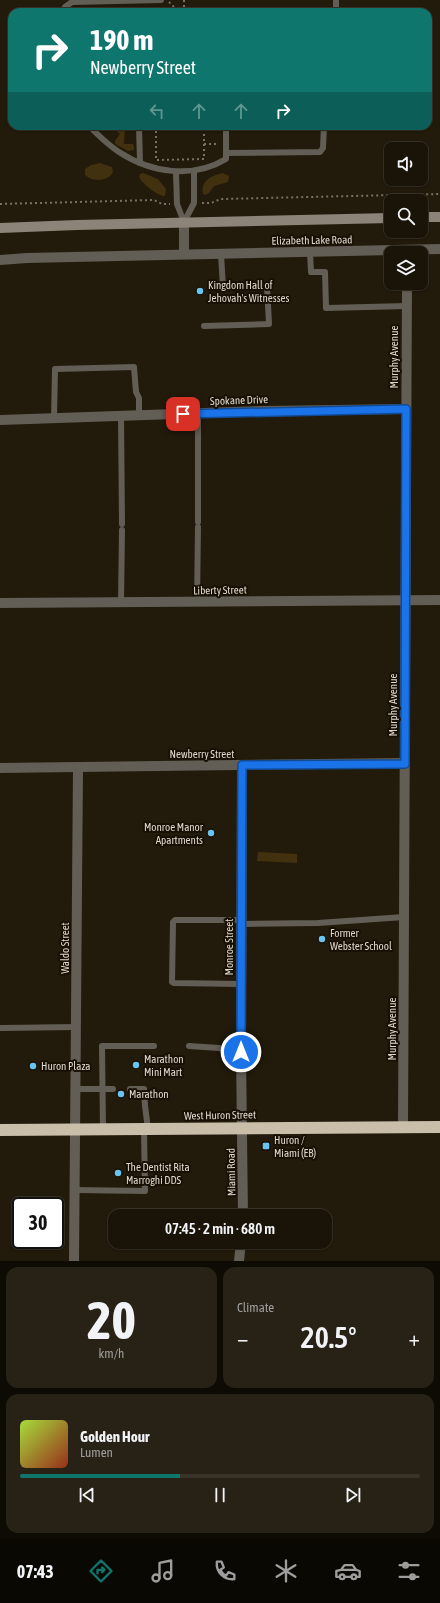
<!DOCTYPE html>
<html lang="en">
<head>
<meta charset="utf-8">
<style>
	body { margin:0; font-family:"Asap Condensed",sans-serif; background:#272116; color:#f1f3f6; height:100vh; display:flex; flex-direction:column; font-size:15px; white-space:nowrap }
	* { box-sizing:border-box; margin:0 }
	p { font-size:13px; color:#9f9e9c }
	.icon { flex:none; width:22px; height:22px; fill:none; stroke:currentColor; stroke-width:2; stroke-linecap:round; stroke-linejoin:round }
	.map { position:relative; height:1261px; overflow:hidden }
	.sheet { display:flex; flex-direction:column; gap:6px; padding:6px; background:#0e0b04; flex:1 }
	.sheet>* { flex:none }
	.banner { position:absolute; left:8px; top:8px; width:424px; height:122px; border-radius:12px; box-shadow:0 1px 3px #0004,0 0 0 1px #383329; background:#0f766e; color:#fff; overflow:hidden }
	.controls { position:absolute; left:384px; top:142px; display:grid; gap:8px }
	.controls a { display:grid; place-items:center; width:44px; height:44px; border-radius:8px; background:#1a1408; box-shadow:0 1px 3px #0004,0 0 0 1px #383329; font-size:20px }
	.speed { position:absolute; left:12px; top:1197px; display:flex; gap:8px; font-size:20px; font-weight:700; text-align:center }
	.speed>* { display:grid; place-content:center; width:52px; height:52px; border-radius:50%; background:#1a1408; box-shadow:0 1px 3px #0004,0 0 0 1px #383329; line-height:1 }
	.speed .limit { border:2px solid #111; border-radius:6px; background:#fff; color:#111 }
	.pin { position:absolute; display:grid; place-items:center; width:34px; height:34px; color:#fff; margin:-17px; border-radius:8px; box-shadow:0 2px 6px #0006 }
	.me { position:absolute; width:44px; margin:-22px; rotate:0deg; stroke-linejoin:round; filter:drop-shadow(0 0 3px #0008) }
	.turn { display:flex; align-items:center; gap:14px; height:84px; padding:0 16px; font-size:18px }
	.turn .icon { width:52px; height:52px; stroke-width:2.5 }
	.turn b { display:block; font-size:28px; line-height:34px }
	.lanes { display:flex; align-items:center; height:38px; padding:0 16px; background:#0003; justify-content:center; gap:20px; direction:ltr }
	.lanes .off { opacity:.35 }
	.big { font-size:30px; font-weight:600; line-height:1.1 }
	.sheet .card { flex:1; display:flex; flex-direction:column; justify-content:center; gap:6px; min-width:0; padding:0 14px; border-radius:12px; background:#272116 }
	.sheet .dial { align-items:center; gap:0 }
	.dial b { font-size:52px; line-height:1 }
	.song { display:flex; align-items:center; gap:12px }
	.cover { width:48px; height:48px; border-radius:6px; background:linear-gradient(135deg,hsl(80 70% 55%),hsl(10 70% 35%)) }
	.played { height:4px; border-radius:2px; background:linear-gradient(90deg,#0f766e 40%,#383329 40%) }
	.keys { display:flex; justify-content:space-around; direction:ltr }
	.heat { display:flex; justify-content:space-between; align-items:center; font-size:22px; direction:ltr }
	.sheet .tiles { flex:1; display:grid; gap:6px; grid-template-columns:1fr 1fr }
	.card:last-child { grid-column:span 2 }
	.trip { position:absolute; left:108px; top:1209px; width:224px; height:40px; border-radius:12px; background:#1a1408; box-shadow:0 1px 3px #0004,0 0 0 1px #383329; font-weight:600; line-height:40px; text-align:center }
	.menu { display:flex; height:64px; justify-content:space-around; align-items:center; background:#0a0803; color:#9f9e9c }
	.menu .icon { width:28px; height:28px }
	.menu .on { color:#0f766e }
	.menu b { font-size:18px; color:#f1f3f6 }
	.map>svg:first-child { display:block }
</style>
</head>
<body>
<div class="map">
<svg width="440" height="1261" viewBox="0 0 440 1261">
	<rect width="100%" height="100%" fill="#221a0a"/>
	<!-- green -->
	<g fill="#41310f">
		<path d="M111 126H125L124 144H133L134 147V150L128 151 115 144V141L120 134Z"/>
		<path d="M100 163 112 167 113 172C108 182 92 182 85 175V169L91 165Z"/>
		<path d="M143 173 158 179 166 189 165 196C159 197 142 184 139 177L140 174Z"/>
		<path d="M223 173 229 176 228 182 214 186 209 193 205 195 203 194C200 180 213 175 223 173Z"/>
		<path d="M258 852 297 854V863L257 861Z"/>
	</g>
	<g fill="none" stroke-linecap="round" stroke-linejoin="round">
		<!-- path -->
		<g stroke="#787164" stroke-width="2" stroke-dasharray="2 3" stroke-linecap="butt">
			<path d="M184 0V12"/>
			<path d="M169 2 179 12"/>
			<path d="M156 126V160L204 159V128H219"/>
			<path d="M156 129H164"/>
			<path d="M204 144H219"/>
			<path d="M202 203H211L221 199 440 194"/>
			<path d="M0 204 154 200 162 204H170"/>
		</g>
		<!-- lane -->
		<g stroke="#625e56" stroke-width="6">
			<path d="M336 0V12"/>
			<path d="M62 12 65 7 72 2 161 0"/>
			<path d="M89 126C98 135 108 145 119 152 151 173 193 179 226 159V126"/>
			<path d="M139 126 140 163"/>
			<path d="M226 153 320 152 323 148 324 126"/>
			<path d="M176 172 177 204 184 222"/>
			<path d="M184 222 194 203V171"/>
			<path d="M310 252 311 272H325L326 308 407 306"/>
			<path d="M204 326 269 324 267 286 223 287 221 254"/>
			<path d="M198 414V522"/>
			<path d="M121 416 122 524"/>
			<path d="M54 419 55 369 134 367 136 392 139 398V416"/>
			<path d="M197 602 198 527"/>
			<path d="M121 603 122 530"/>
			<path d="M241 924 318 923 404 917"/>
			<path d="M241 984 174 983 172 982 173 922 175 920H241"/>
			<path d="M1 1028 77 1027"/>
			<path d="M189 1046 219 1048 241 1052"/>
			<path d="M76 1089H113"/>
			<path d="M130 1089H144L145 1106 148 1129"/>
			<path d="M103 1129 102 1046H154"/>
			<path d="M75 1190 145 1191 144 1129"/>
		</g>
		<!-- street -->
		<g stroke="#625e56" stroke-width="10">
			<path d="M184 222V254"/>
			<path d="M0 260 27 258 440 249"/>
			<path d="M0 420 265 411 406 409"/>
			<path d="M0 603 440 600"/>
			<path d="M242 765 241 1052 243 1216"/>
			<path d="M0 768 405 763"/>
			<path d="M403 1127 407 283"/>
			<path d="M74 1261 78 767"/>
			<path d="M239 1261 241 1242"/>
		</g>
		<!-- secondary -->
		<g stroke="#8c8478" stroke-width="10">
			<path d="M421 217H440"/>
			<path d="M0 228 77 225 391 218"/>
		</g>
		<!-- highway -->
		<path stroke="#c9beaa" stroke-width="12" d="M0 1130 440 1127"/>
	</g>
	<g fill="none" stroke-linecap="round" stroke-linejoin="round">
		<!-- route casing -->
		<g stroke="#114b97" stroke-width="10">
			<path id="route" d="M183 414 406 409 405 764 242 765 241 1052"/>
		</g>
		<!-- route -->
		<use href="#route" stroke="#1a73e8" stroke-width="7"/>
	</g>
	<!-- markers -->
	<g fill="#69c4f1" stroke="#181003" stroke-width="1.5">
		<circle cx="200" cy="291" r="4"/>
		<circle cx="211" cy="833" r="4"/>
		<circle cx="322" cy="939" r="4"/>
		<circle cx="136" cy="1065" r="4"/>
		<circle cx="33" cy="1066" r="4"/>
		<circle cx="121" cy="1094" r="4"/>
		<rect x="262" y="1142" width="8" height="8" rx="2"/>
		<circle cx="118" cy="1173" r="4"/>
	</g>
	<g text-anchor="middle" stroke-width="4" stroke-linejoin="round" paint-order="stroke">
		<!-- street labels -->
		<g font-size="11" fill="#ded8ce" stroke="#181003">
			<text transform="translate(312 240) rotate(-1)" y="4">Elizabeth Lake Road</text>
			<text transform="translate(394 357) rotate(-90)" y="4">Murphy Avenue</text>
			<text transform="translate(239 400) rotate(-2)" y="4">Spokane Drive</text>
			<text transform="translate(220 590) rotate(-1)" y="4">Liberty Street</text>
			<text transform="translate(393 705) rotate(-90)" y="4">Murphy Avenue</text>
			<text x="202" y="758">Newberry Street</text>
			<text transform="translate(229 947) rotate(-90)" y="4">Monroe Street</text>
			<text transform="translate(65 948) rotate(-90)" y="4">Waldo Street</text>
			<text transform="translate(392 1029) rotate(-90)" y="4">Murphy Avenue</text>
			<text transform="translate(220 1115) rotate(-1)" y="4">West Huron Street</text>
			<text transform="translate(231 1172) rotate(-91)" y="4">Miami Road</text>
		</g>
		<!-- poi labels -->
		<g font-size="11" fill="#ded8ce" stroke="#181003" text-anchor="start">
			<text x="208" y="289">Kingdom Hall of<tspan x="208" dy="13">Jehovah's Witnesses</tspan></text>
			<text x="203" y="831" text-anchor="end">Monroe Manor<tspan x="203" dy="13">Apartments</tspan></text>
			<text x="330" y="937">Former<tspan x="330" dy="13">Webster School</tspan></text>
			<text x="144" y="1063">Marathon<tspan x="144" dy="13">Mini Mart</tspan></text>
			<text x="41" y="1070">Huron Plaza</text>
			<text x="129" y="1098">Marathon</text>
			<text x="274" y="1144">Huron /<tspan x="274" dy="13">Miami (EB)</tspan></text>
			<text x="126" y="1171">The Dentist Rita<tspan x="126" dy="13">Marroghi DDS</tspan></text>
		</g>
	</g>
</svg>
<div class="controls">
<a><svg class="icon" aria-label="sound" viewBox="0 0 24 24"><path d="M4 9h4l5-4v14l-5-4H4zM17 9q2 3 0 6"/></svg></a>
<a><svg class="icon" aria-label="search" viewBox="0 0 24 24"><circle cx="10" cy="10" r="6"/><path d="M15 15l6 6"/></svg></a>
<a><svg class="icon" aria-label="layers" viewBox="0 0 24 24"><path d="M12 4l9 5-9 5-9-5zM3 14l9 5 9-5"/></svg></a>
</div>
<div class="speed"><div class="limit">30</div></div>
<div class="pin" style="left:183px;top:414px;background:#d93025"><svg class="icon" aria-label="arrive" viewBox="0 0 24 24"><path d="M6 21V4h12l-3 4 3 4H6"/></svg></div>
<svg class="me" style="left:241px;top:1052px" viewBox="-20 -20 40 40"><circle r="17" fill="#1a73e8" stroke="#fff" stroke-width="3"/><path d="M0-11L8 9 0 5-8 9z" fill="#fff"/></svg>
<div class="trip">07:45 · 2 min · 680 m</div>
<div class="banner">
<div class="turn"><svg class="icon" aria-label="right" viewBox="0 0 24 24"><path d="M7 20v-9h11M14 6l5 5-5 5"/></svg><div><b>190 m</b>Newberry Street</div></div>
<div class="lanes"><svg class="icon off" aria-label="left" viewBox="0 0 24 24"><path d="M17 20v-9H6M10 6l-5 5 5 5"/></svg><svg class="icon off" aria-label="ahead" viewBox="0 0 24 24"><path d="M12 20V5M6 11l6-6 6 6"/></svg><svg class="icon off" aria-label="ahead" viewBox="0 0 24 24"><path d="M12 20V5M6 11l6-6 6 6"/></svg><svg class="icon" aria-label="right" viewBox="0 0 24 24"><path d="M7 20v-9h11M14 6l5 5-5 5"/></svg></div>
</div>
</div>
<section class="sheet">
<div class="tiles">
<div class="card dial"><b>20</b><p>km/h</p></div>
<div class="card"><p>Climate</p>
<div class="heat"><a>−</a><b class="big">20.5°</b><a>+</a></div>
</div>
<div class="card">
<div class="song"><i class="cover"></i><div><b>Golden Hour</b><p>Lumen</p></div></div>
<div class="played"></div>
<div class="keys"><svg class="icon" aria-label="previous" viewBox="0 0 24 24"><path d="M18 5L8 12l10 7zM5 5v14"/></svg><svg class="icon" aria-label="pause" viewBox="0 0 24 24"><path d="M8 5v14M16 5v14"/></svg><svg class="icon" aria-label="next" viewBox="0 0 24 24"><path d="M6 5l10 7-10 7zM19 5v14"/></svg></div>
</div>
</div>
</section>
<nav class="menu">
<b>07:43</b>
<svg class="icon on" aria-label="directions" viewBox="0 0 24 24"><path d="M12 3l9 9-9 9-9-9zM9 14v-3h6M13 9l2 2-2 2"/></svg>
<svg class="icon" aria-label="music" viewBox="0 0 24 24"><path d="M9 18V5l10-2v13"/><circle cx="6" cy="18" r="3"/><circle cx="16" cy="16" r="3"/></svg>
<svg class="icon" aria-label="phone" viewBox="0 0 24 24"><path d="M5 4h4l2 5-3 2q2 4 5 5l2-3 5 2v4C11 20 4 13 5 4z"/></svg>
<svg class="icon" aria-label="climate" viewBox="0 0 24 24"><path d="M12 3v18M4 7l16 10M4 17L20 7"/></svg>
<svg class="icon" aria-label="car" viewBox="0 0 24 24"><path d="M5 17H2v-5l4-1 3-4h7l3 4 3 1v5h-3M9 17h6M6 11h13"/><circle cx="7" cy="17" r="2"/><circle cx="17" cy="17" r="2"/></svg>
<svg class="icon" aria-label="filters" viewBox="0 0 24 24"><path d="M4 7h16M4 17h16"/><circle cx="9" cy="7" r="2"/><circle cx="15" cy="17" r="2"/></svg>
</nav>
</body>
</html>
